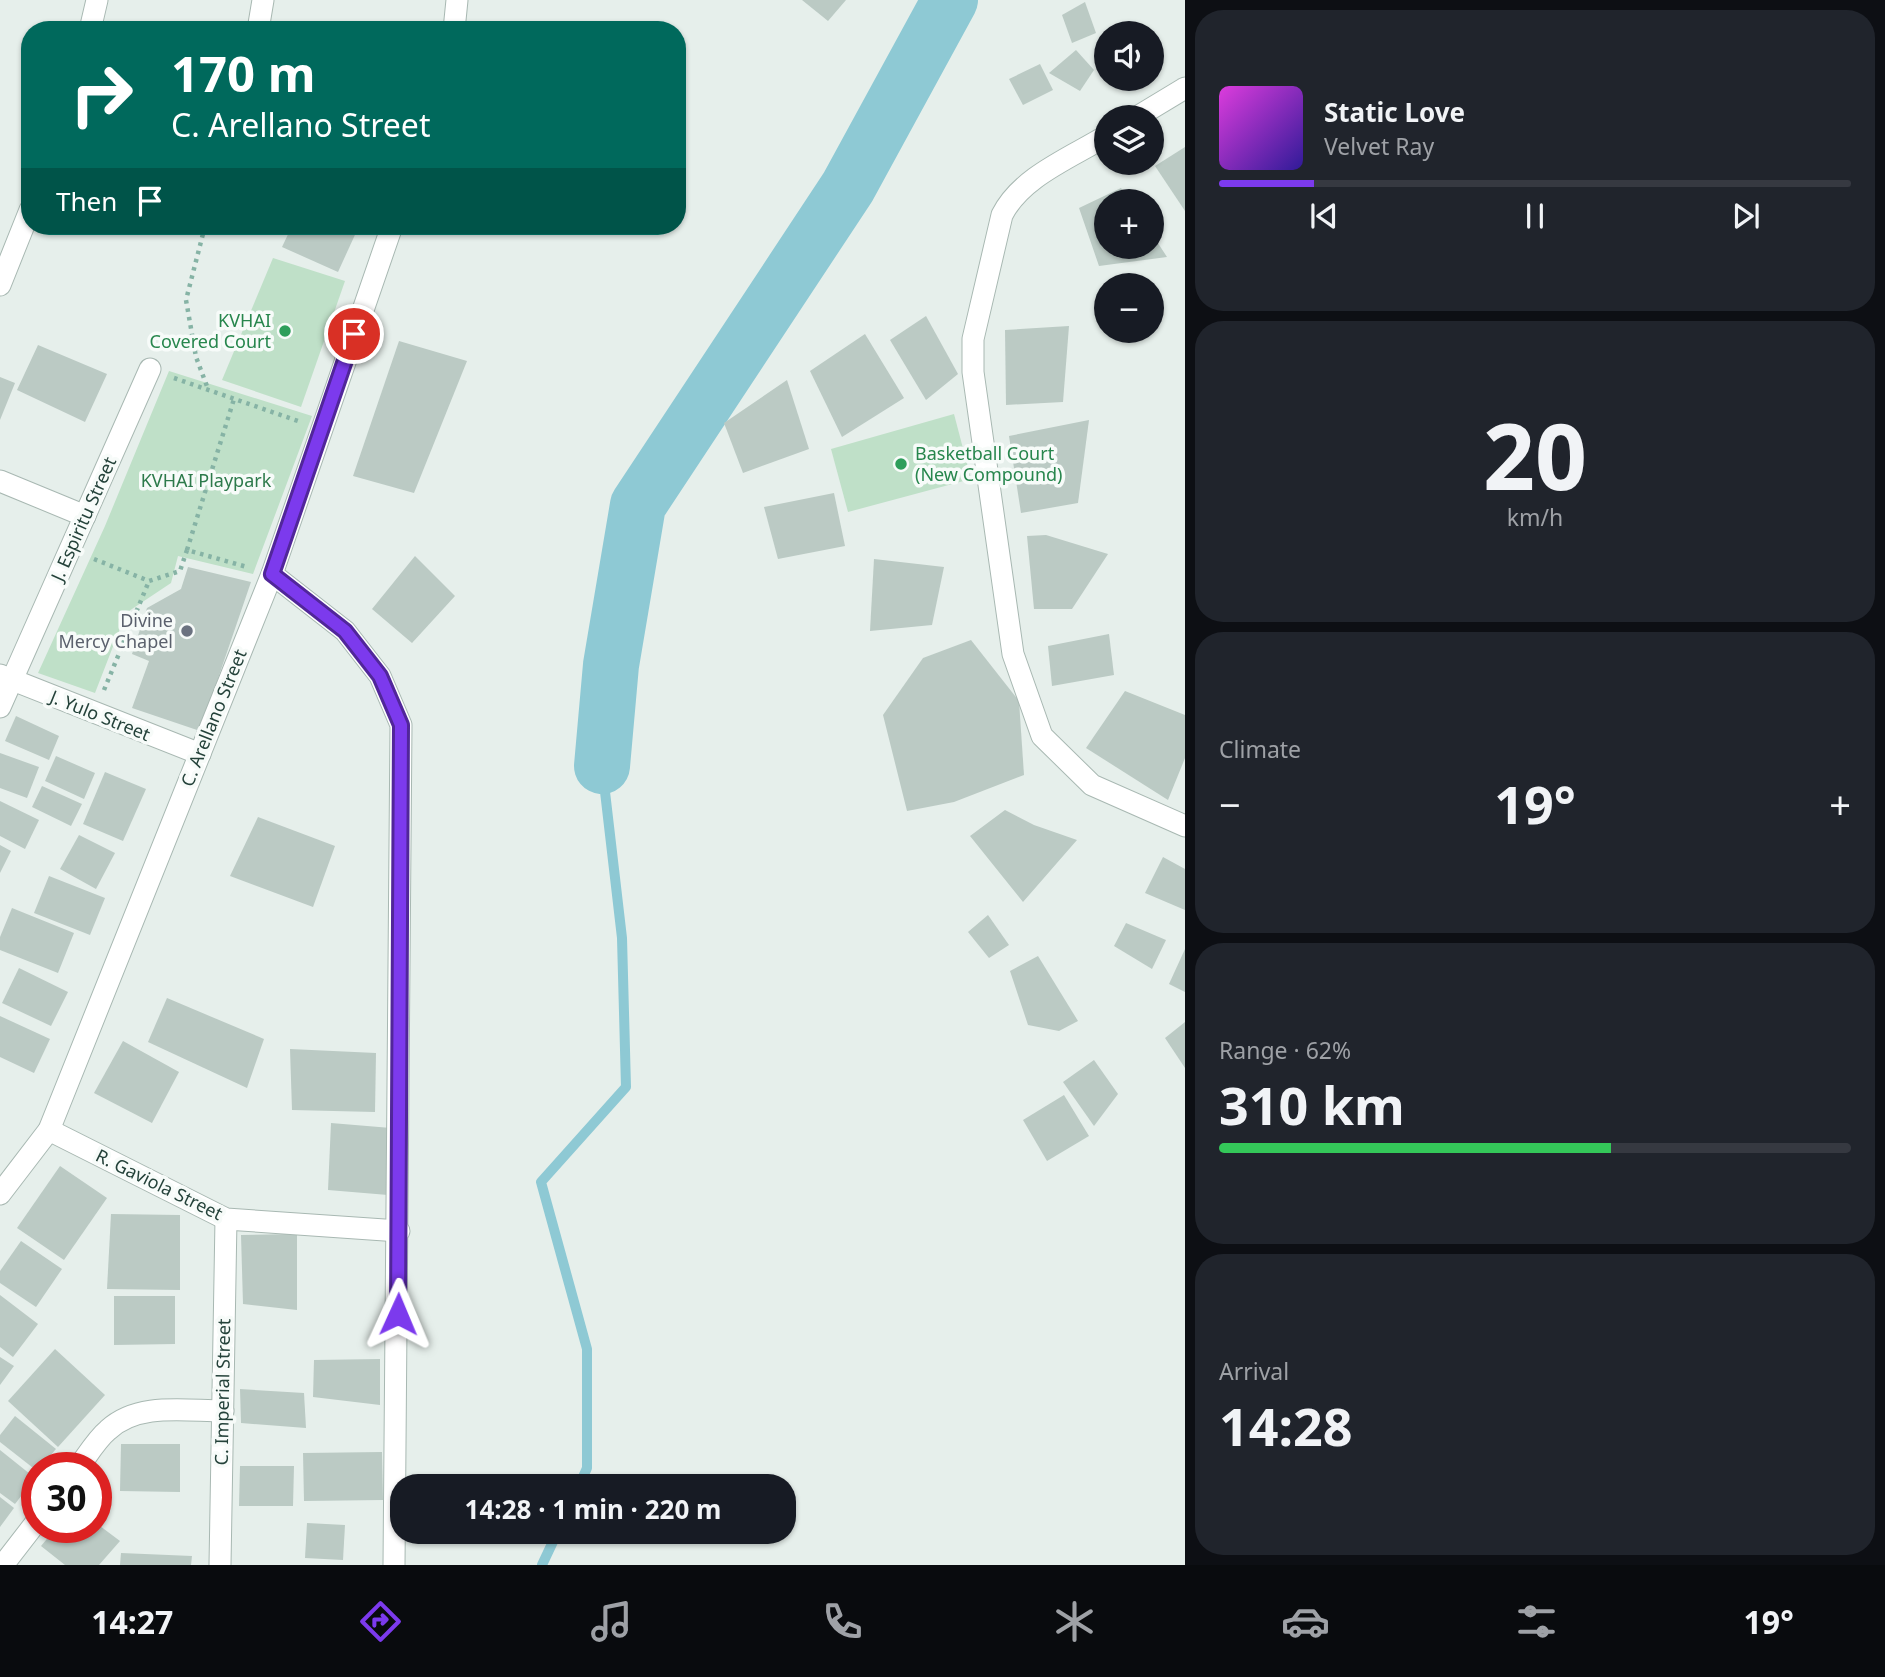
<!DOCTYPE html>
<html lang="en">
<head>
<meta charset="utf-8">
<style>
	body { margin:0; font-family:"Noto Sans",sans-serif; background:#20242c; color:#f1f3f6; height:100vh; display:flex; flex-direction:column; font-size:26px; white-space:nowrap }
	* { box-sizing:border-box; margin:0 }
	p { font-size:23px; color:#9ea1a6 }
	.icon { flex:none; width:38px; height:38px; fill:none; stroke:currentColor; stroke-width:2; stroke-linecap:round; stroke-linejoin:round }
	.map { position:relative; flex:1; overflow:hidden }
	.drawer { display:flex; flex-direction:column; gap:10px; padding:10px; background:#0d0f14; width:700px }
	.drawer>* { flex:none }
	.top-card { position:absolute; left:21px; top:21px; width:665px; height:214px; border-radius:28px; box-shadow:0 2px 5px #0004; background:#00695c; color:#fff; overflow:hidden }
	.fabs { position:absolute; left:1094px; top:21px; display:grid; gap:14px }
	.fabs a { display:grid; place-items:center; width:70px; height:70px; border-radius:50%; background:#171b24; box-shadow:0 2px 5px #0004; font-size:35px }
	.speed { position:absolute; left:21px; top:1452px; display:flex; gap:14px; font-size:35px; font-weight:700; text-align:center }
	.speed>* { display:grid; place-content:center; width:91px; height:91px; border-radius:50%; background:#171b24; box-shadow:0 2px 5px #0004; line-height:1 }
	.speed .limit { border:10px solid #d22; background:#fff; color:#111 }
	.pin { position:absolute; display:grid; place-items:center; width:60px; height:60px; color:#fff; margin:-30px; border:4px solid #fff; border-radius:50%; box-shadow:0 2px 7px #0007 }
	.me { position:absolute; width:77px; margin:-38px; rotate:1deg; stroke-linejoin:round; filter:drop-shadow(0 0 5px #0008) }
	.turn { display:flex; align-items:center; gap:24px; height:147px; padding:0 35px; font-size:32px }
	.turn .icon { width:91px; height:91px; stroke-width:2.5 }
	.turn b { display:block; font-size:49px; line-height:60px }
	.then { display:flex; align-items:center; height:66px; padding:0 35px; background:#0003; gap:14px; font-size:26px }
	.big { font-size:52px; font-weight:700; line-height:1.1 }
	.drawer .widget { flex:1; display:flex; flex-direction:column; justify-content:center; gap:10px; min-width:0; padding:0 24px; border-radius:28px; background:#20242c }
	.drawer .dial { align-items:center; gap:0 }
	.dial b { font-size:91px; line-height:1 }
	.song { display:flex; align-items:center; gap:21px }
	.cover { width:84px; height:84px; border-radius:10px; background:linear-gradient(135deg,hsl(300 70% 55%),hsl(250 70% 35%)) }
	.played { height:7px; border-radius:4px; background:linear-gradient(90deg,#7c3aed 15%,#363941 15%) }
	.keys { display:flex; justify-content:space-around; direction:ltr }
	.heat { display:flex; justify-content:space-between; align-items:center; font-size:38px; direction:ltr }
	.charge { height:10px; border-radius:5px; background:linear-gradient(90deg,#34c759 62%,#363941 0) }
	.trip { position:absolute; left:390px; top:1474px; width:406px; height:70px; border-radius:28px; background:#171b24; box-shadow:0 2px 5px #0004; font-weight:700; line-height:70px; text-align:center }
	.tabs { display:flex; height:112px; justify-content:space-around; align-items:center; background:#090b0e; color:#9ea1a6 }
	.tabs .icon { width:49px; height:49px }
	.tabs .active { color:#7c3aed }
	.tabs b { font-size:32px; color:#f1f3f6 }
	main { display:flex; flex:1; min-height:0 }
	.map>svg:first-child { display:block }
</style>
</head>
<body>
<main>
<div class="map">
<svg width="1185" height="1565" viewBox="0 0 1185 1565">
	<rect width="100%" height="100%" fill="#e6efeb"/>
	<!-- green -->
	<g fill="#bfe0c8">
		<path d="M273 258 345 281 301 407 222 380Z"/>
		<path d="M169 371 312 416 253 574 178 556 171 583 126 613 95 693 38 673 105 526Z"/>
		<path d="M954 414 971 479 848 512 831 449Z"/>
	</g>
	<g fill="none" stroke-linecap="round" stroke-linejoin="round">
		<!-- stream -->
		<g stroke="#8ec9d4" stroke-width="10">
			<path d="M579 1486 587 1468V1349L541 1182 626 1087 622 938 602 766"/>
			<path d="M542 1565 558 1531"/>
		</g>
		<!-- river -->
		<path stroke="#8ec9d4" stroke-width="56" d="M602 766 611 665 638 505 848 187 950 0"/>
	</g>
	<!-- building -->
	<g fill="#bbcac4">
		<path d="M802 0H846L828 21Z"/>
		<path d="M1085 2 1096 33 1072 43 1062 15Z"/>
		<path d="M1076 50 1094 70 1080 91 1049 73Z"/>
		<path d="M1040 64 1053 90 1023 105 1009 79Z"/>
		<path d="M1185 147V211L1155 166Z"/>
		<path d="M1121 188 1130 201H1106V247H1152V234L1167 257 1099 266 1079 208Z"/>
		<path d="M292 226H359L338 272 282 247Z"/>
		<path d="M926 316 958 374 926 400 890 340Z"/>
		<path d="M1069 326 1063 402 1006 405 1005 330Z"/>
		<path d="M865 334 904 398 842 437 810 371Z"/>
		<path d="M399 341 467 361 414 493 353 476Z"/>
		<path d="M38 345 107 374 85 422 17 390Z"/>
		<path d="M0 377 15 383 0 420Z"/>
		<path d="M787 380 809 449 743 473 724 423Z"/>
		<path d="M1089 420 1078 503 1021 513 1009 436Z"/>
		<path d="M834 493 845 546 778 559 764 507Z"/>
		<path d="M1046 535 1108 554 1072 609H1034L1027 536Z"/>
		<path d="M415 556 455 596 412 643 372 609Z"/>
		<path d="M874 559 944 567 932 625 870 631Z"/>
		<path d="M188 567 251 582 200 731 132 708 149 661 132 654 147 608 181 589Z"/>
		<path d="M1109 634 1114 675 1052 686 1048 646Z"/>
		<path d="M971 640 1019 701 1024 775 954 802 907 811 883 715 923 658Z"/>
		<path d="M1125 691 1185 715V758L1168 800 1086 748Z"/>
		<path d="M16 716 59 736 49 760 5 741Z"/>
		<path d="M0 753 39 767 27 798 0 788Z"/>
		<path d="M56 756 95 773 84 799 45 781Z"/>
		<path d="M105 772 146 789 123 841 83 824Z"/>
		<path d="M42 786 82 804 71 826 32 807Z"/>
		<path d="M0 801 39 820 25 849 0 836Z"/>
		<path d="M1005 810 1034 825 1077 840 1023 902 970 836Z"/>
		<path d="M258 817 335 846 313 907 230 876Z"/>
		<path d="M79 835 115 853 96 889 60 869Z"/>
		<path d="M0 845 11 851 0 873Z"/>
		<path d="M1163 857 1185 869V910L1145 893Z"/>
		<path d="M49 876 105 898 90 935 34 913Z"/>
		<path d="M12 908 74 933 58 973 0 950V937Z"/>
		<path d="M988 915 1009 945 989 958 968 932Z"/>
		<path d="M1126 923 1166 940 1152 969 1114 946Z"/>
		<path d="M1185 949V992L1169 984Z"/>
		<path d="M1038 956 1078 1021 1059 1031 1028 1025 1010 971Z"/>
		<path d="M19 968 68 992 51 1026 2 1003Z"/>
		<path d="M167 998 264 1039 247 1088 148 1042Z"/>
		<path d="M0 1016 50 1039 34 1073 0 1057Z"/>
		<path d="M1185 1022V1068L1165 1038Z"/>
		<path d="M123 1041 179 1072 152 1123 94 1093Z"/>
		<path d="M290 1049 376 1053 375 1112 292 1110Z"/>
		<path d="M1094 1060 1118 1094 1094 1126 1063 1082Z"/>
		<path d="M1064 1095 1089 1136 1047 1161 1023 1120Z"/>
		<path d="M331 1123 391 1128 388 1195 328 1190Z"/>
		<path d="M60 1166 107 1198 64 1260 17 1228Z"/>
		<path d="M111 1214 180 1215V1290L107 1289Z"/>
		<path d="M297 1234V1310L243 1304 241 1235Z"/>
		<path d="M21 1241 62 1269 36 1307 0 1283V1271Z"/>
		<path d="M0 1295 38 1324 13 1357 0 1347Z"/>
		<path d="M114 1296H175V1344L114 1345Z"/>
		<path d="M55 1349 105 1395 58 1447 8 1401Z"/>
		<path d="M0 1357 14 1366 0 1385Z"/>
		<path d="M380 1359V1405L313 1397 314 1360Z"/>
		<path d="M240 1389 304 1393 306 1428 241 1423Z"/>
		<path d="M15 1416 56 1449 37 1471 0 1442V1435Z"/>
		<path d="M121 1444H180V1492L120 1491Z"/>
		<path d="M0 1450 35 1478 15 1504 0 1493Z"/>
		<path d="M382 1452 383 1500 304 1501 303 1453Z"/>
		<path d="M240 1466H294L293 1506H239Z"/>
		<path d="M0 1497 14 1508 0 1527Z"/>
		<path d="M96 1523 120 1541 99 1565H65L41 1546 56 1528H96Z"/>
		<path d="M307 1523 345 1525 343 1560 305 1558Z"/>
		<path d="M121 1553 192 1556 191 1565H120Z"/>
	</g>
	<g fill="none" stroke-linecap="round" stroke-linejoin="round">
		<!-- minor casing -->
		<g stroke="#a8b8b2" stroke-width="23">
			<g id="minor">
				<path d="M90 30 97 0"/>
				<path d="M258 30 263 0"/>
				<path d="M454 30 457 0"/>
				<path d="M1137 117 1185 88"/>
				<path d="M1106 136C1070 158 1021 177 1002 215L973 339V372L1013 654 1042 736 1092 785 1185 826"/>
				<path d="M0 285 30 210"/>
				<path d="M0 481 85 516"/>
				<path d="M272 574 345 631 380 676 401 725 394 1565"/>
				<path d="M0 675 200 754"/>
				<path d="M0 707 150 369"/>
				<path d="M49 1130 226 1219 399 1231"/>
				<path d="M0 1194 49 1130 272 574 392 226"/>
				<path d="M78 1468C87 1456 96 1440 108 1430 138 1402 185 1411 223 1411"/>
				<path d="M3 1565 37 1521"/>
				<path d="M220 1565 226 1219"/>
			</g>
		</g>
		<!-- path -->
		<g stroke="#86b3a5" stroke-width="4.5" stroke-dasharray="3.5 5" stroke-linecap="butt">
			<path d="M205 226 186 300 196 357 208 389"/>
			<path d="M174 378 298 421"/>
			<path d="M187 550 234 399"/>
			<path d="M94 559 149 581 180 571 187 550 247 567"/>
			<path d="M104 690 149 581"/>
		</g>
		<!-- minor -->
		<use href="#minor" stroke="#fff" stroke-width="21"/>
	</g>
	<g fill="none" stroke-linecap="round" stroke-linejoin="round">
		<!-- route casing -->
		<g stroke="#51269a" stroke-width="18">
			<path id="route" d="M354 334 272 574 345 631 380 676 401 725 398 1314"/>
		</g>
		<!-- route -->
		<use href="#route" stroke="#7c3aed" stroke-width="12"/>
	</g>
	<!-- markers -->
	<g fill="#2e9e5b" stroke="#f7fbf9" stroke-width="2.5">
		<circle cx="285" cy="331" r="7"/>
		<circle cx="901" cy="464" r="7"/>
	</g>
	<circle fill="#6b7280" stroke="#f7fbf9" stroke-width="2.5" cx="187" cy="631" r="7"/>
	<g text-anchor="middle" stroke-width="7" stroke-linejoin="round" paint-order="stroke">
		<!-- leisure labels -->
		<g font-size="18" fill="#27864d" stroke="#f7fbf9" text-anchor="end">
			<text x="271" y="327">KVHAI<tspan x="271" dy="21">Covered Court</tspan></text>
			<text x="915" y="460" text-anchor="start">Basketball Court<tspan x="915" dy="21">(New Compound)</tspan></text>
		</g>
		<!-- park labels -->
		<g font-size="18" fill="#2d7a4b" stroke="#f7fbf9">
			<text x="206" y="487">KVHAI Playpark</text>
		</g>
		<!-- street labels -->
		<g font-size="18" fill="#24423a" stroke="#f7fbf9">
			<text transform="translate(84 519) rotate(-66)" y="6">J. Espiritu Street</text>
			<text transform="translate(100 716) rotate(22)" y="6">J. Yulo Street</text>
			<text transform="translate(214 718) rotate(-68)" y="6">C. Arellano Street</text>
			<text transform="translate(159 1185) rotate(26)" y="6">R. Gaviola Street</text>
			<text transform="translate(223 1392) rotate(-89)" y="6">C. Imperial Street</text>
		</g>
		<!-- worship labels -->
		<g font-size="18" fill="#5b616d" stroke="#f7fbf9" text-anchor="end">
			<text x="173" y="627">Divine<tspan x="173" dy="21">Mercy Chapel</tspan></text>
		</g>
	</g>
</svg>
<div class="fabs">
<a><svg class="icon" aria-label="sound" viewBox="0 0 24 24"><path d="M4 9h4l5-4v14l-5-4H4zM17 9q2 3 0 6"/></svg></a>
<a><svg class="icon" aria-label="layers" viewBox="0 0 24 24"><path d="M12 4l9 5-9 5-9-5zM3 14l9 5 9-5"/></svg></a>
<a>+</a>
<a>−</a>
</div>
<div class="speed"><div class="limit">30</div></div>
<div class="pin" style="left:354px;top:334px;background:#d93025"><svg class="icon" aria-label="arrive" viewBox="0 0 24 24"><path d="M6 21V4h12l-3 4 3 4H6"/></svg></div>
<svg class="me" style="left:398px;top:1314px" viewBox="-20 -20 40 40"><path d="M0-17L14 15 0 8-14 15z" fill="#7c3aed" stroke="#fff" stroke-width="4"/></svg>
<div class="trip">14:28 · 1 min · 220 m</div>
<div class="top-card">
<div class="turn"><svg class="icon" aria-label="right" viewBox="0 0 24 24"><path d="M7 20v-9h11M14 6l5 5-5 5"/></svg><div><b>170 m</b>C. Arellano Street</div></div>
<div class="then">Then<svg class="icon" aria-label="arrive" viewBox="0 0 24 24"><path d="M6 21V4h12l-3 4 3 4H6"/></svg></div>
</div>
</div>
<section class="drawer">
<div class="widget">
<div class="song"><i class="cover"></i><div><b>Static Love</b><p>Velvet Ray</p></div></div>
<div class="played"></div>
<div class="keys"><svg class="icon" aria-label="previous" viewBox="0 0 24 24"><path d="M18 5L8 12l10 7zM5 5v14"/></svg><svg class="icon" aria-label="pause" viewBox="0 0 24 24"><path d="M8 5v14M16 5v14"/></svg><svg class="icon" aria-label="next" viewBox="0 0 24 24"><path d="M6 5l10 7-10 7zM19 5v14"/></svg></div>
</div>
<div class="widget dial"><b>20</b><p>km/h</p></div>
<div class="widget"><p>Climate</p>
<div class="heat"><a>−</a><b class="big">19°</b><a>+</a></div>
</div>
<div class="widget"><p>Range · 62%</p><b class="big">310 km</b><div class="charge"></div></div>
<div class="widget"><p>Arrival</p><b class="big">14:28</b></div>
</section>
</main>
<nav class="tabs">
<b>14:27</b>
<svg class="icon active" aria-label="directions" viewBox="0 0 24 24"><path d="M12 3l9 9-9 9-9-9zM9 14v-3h6M13 9l2 2-2 2"/></svg>
<svg class="icon" aria-label="music" viewBox="0 0 24 24"><path d="M9 18V5l10-2v13"/><circle cx="6" cy="18" r="3"/><circle cx="16" cy="16" r="3"/></svg>
<svg class="icon" aria-label="phone" viewBox="0 0 24 24"><path d="M5 4h4l2 5-3 2q2 4 5 5l2-3 5 2v4C11 20 4 13 5 4z"/></svg>
<svg class="icon" aria-label="climate" viewBox="0 0 24 24"><path d="M12 3v18M4 7l16 10M4 17L20 7"/></svg>
<svg class="icon" aria-label="car" viewBox="0 0 24 24"><path d="M5 17H2v-5l4-1 3-4h7l3 4 3 1v5h-3M9 17h6M6 11h13"/><circle cx="7" cy="17" r="2"/><circle cx="17" cy="17" r="2"/></svg>
<svg class="icon" aria-label="filters" viewBox="0 0 24 24"><path d="M4 7h16M4 17h16"/><circle cx="9" cy="7" r="2"/><circle cx="15" cy="17" r="2"/></svg>
<b>19°</b>
</nav>
</body>
</html>
